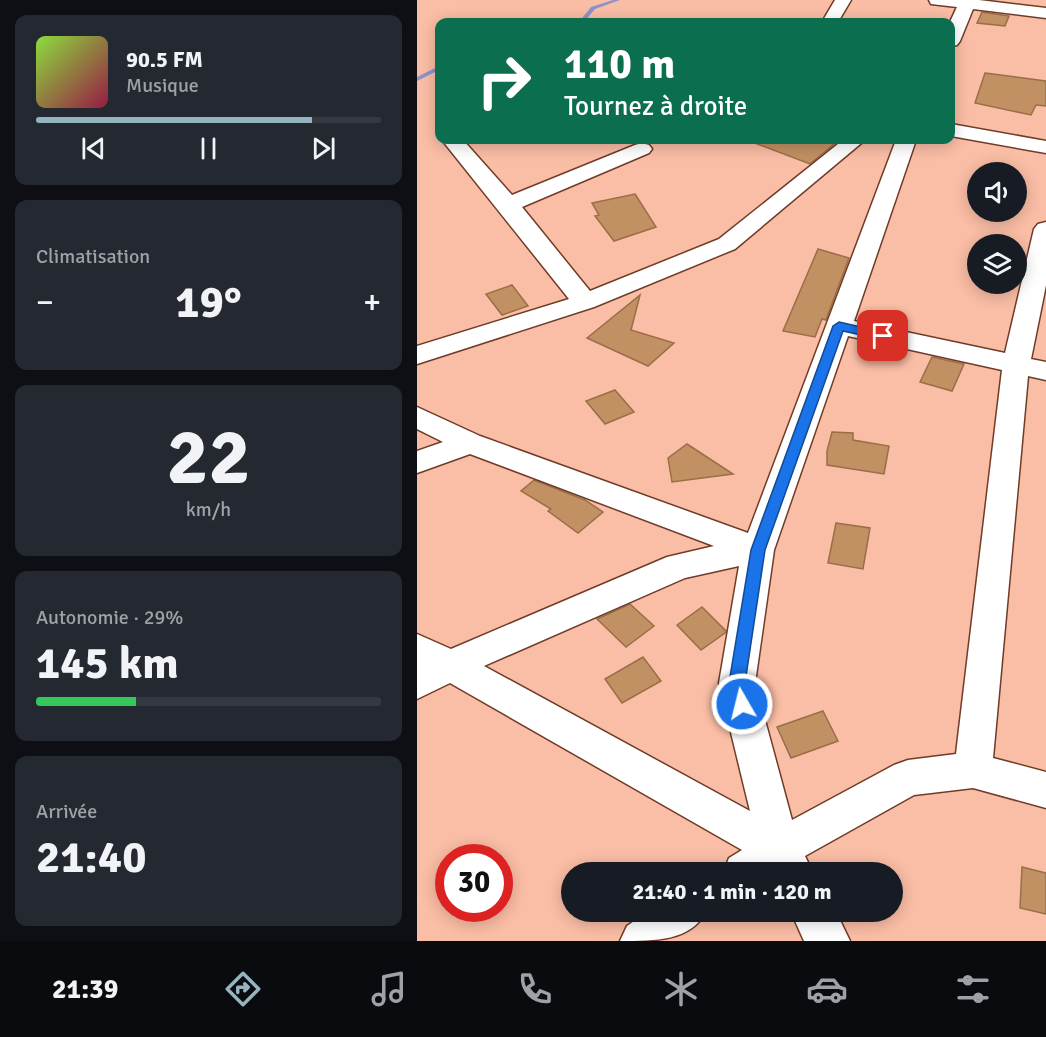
<!DOCTYPE html>
<html lang="fr">
<head>
<meta charset="utf-8">
<style>
	body { margin:0; font-family:Signika,sans-serif; background:#242831; color:#f1f3f6; height:100vh; display:flex; flex-direction:column; font-size:22px; white-space:nowrap }
	* { box-sizing:border-box; margin:0 }
	p { font-size:20px; color:#9ea1a6 }
	.icon { flex:none; width:33px; height:33px; fill:none; stroke:currentColor; stroke-width:2; stroke-linecap:round; stroke-linejoin:round }
	.map { position:relative; flex:1; overflow:hidden }
	.details { display:flex; flex-direction:column; gap:15px; padding:15px; background:#0d0f14; width:417px }
	.details>* { flex:none }
	.hud { position:absolute; left:18px; top:18px; width:520px; height:126px; border-radius:12px; box-shadow:0 3px 15px #0003; background:#0b6e4f; color:#fff; overflow:hidden }
	.fabs { position:absolute; left:550px; top:162px; display:grid; gap:12px }
	.fabs a { display:grid; place-items:center; width:60px; height:60px; border-radius:50%; background:#171b24; box-shadow:0 3px 15px #0003; font-size:30px }
	.speed { position:absolute; left:18px; top:844px; display:flex; gap:12px; font-size:30px; font-weight:700; text-align:center }
	.speed>* { display:grid; place-content:center; width:78px; height:78px; border-radius:50%; background:#171b24; box-shadow:0 3px 15px #0003; line-height:1 }
	.speed .limit { border:9px solid #d22; background:#fff; color:#111 }
	.pin { position:absolute; display:grid; place-items:center; width:51px; height:51px; color:#fff; margin:-26px; border-radius:12px; box-shadow:0 3px 9px #0006 }
	.me { position:absolute; width:66px; margin:-33px; rotate:352deg; stroke-linejoin:round; filter:drop-shadow(0 0 4px #0008) }
	.turn { display:flex; align-items:center; gap:21px; height:126px; padding:0 30px; font-size:27px }
	.turn .icon { width:78px; height:78px; stroke-width:2.5 }
	.turn b { display:block; font-size:42px; line-height:51px }
	.big { font-size:45px; font-weight:800; line-height:1.1 }
	.details .card { flex:1; display:flex; flex-direction:column; justify-content:center; gap:9px; min-width:0; padding:0 21px; border-radius:12px; background:#242831 }
	.details .dial { align-items:center; gap:0 }
	.dial b { font-size:78px; line-height:1 }
	.song { display:flex; align-items:center; gap:18px }
	.cover { width:72px; height:72px; border-radius:9px; background:linear-gradient(135deg,hsl(90 70% 55%),hsl(340 70% 35%)) }
	.played { height:6px; border-radius:3px; background:linear-gradient(90deg,#96b4bf 80%,#363941 80%) }
	.keys { display:flex; justify-content:space-around; direction:ltr }
	.heat { display:flex; justify-content:space-between; align-items:center; font-size:33px; direction:ltr }
	.charge { height:9px; border-radius:4px; background:linear-gradient(90deg,#34c759 29%,#363941 0) }
	.trip { position:absolute; left:144px; top:862px; width:342px; height:60px; border-radius:30px; background:#171b24; box-shadow:0 3px 15px #0003; font-weight:800; line-height:60px; text-align:center }
	.tab-bar { display:flex; height:96px; justify-content:space-around; align-items:center; background:#090b0e; color:#9ea1a6 }
	.tab-bar .icon { width:42px; height:42px }
	.tab-bar .active { color:#96b4bf }
	.tab-bar b { font-size:27px; color:#f1f3f6 }
	main { display:flex; flex:1; min-height:0 }
	.map>svg:first-child { display:block }
</style>
</head>
<body>
<main>
<section class="details">
<div class="card">
<div class="song"><i class="cover"></i><div><b>90.5 FM</b><p>Musique</p></div></div>
<div class="played"></div>
<div class="keys"><svg class="icon" aria-label="previous" viewBox="0 0 24 24"><path d="M18 5L8 12l10 7zM5 5v14"/></svg><svg class="icon" aria-label="pause" viewBox="0 0 24 24"><path d="M8 5v14M16 5v14"/></svg><svg class="icon" aria-label="next" viewBox="0 0 24 24"><path d="M6 5l10 7-10 7zM19 5v14"/></svg></div>
</div>
<div class="card"><p>Climatisation</p>
<div class="heat"><a>−</a><b class="big">19°</b><a>+</a></div>
</div>
<div class="card dial"><b>22</b><p>km/h</p></div>
<div class="card"><p>Autonomie · 29%</p><b class="big">145 km</b><div class="charge"></div></div>
<div class="card"><p>Arrivée</p><b class="big">21:40</b></div>
</section>
<div class="map">
<svg width="629" height="941" viewBox="0 0 629 941">
	<rect width="100%" height="100%" fill="#fabda5"/>
	<g fill="none" stroke-linecap="round" stroke-linejoin="round">
		<!-- stream -->
		<g fill="#8f91cb" fill-rule="evenodd">
			<path d="M196 0H203L178 9 167 22H162L174 7Z"/>
			<path d="M22 66V70L0 81V77Z"/>
		</g>
	</g>
	<!-- building -->
	<g fill="#c19063" stroke="#9a6e47" stroke-width="1.5">
		<path d="M565 12 592 16 588 26 560 23Z"/>
		<path d="M568 73 629 81V106L619 105 614 115 558 103Z"/>
		<path d="M335 140H404L417 144 393 164 335 142Z"/>
		<path d="M218 194 239 227 197 241 178 216 182 215 175 203Z"/>
		<path d="M401 249 432 258 409 320 405 319 398 337 366 331Z"/>
		<path d="M95 285 111 306 85 315 69 294Z"/>
		<path d="M223 295 214 330 257 343 231 366 170 338Z"/>
		<path d="M515 357 547 364 535 391 503 382Z"/>
		<path d="M198 390 217 412 188 424 169 401Z"/>
		<path d="M415 432 436 433V440L472 446 467 474 410 465V451Z"/>
		<path d="M270 444 316 474 255 482 251 458Z"/>
		<path d="M117 480 168 500 186 512 161 533 131 511 134 509 104 491Z"/>
		<path d="M419 523 453 528 446 569 411 563Z"/>
		<path d="M213 604 237 626 209 647 180 619Z"/>
		<path d="M285 607 309 631 308 633 284 650 260 625Z"/>
		<path d="M226 657 244 681 205 703 188 679Z"/>
		<path d="M406 711 421 741 374 758 360 727Z"/>
		<path d="M605 867 629 873V914L603 908Z"/>
	</g>
	<g fill="none" stroke-linecap="round" stroke-linejoin="round">
		<!-- minor casing -->
		<g stroke="#6f3c28" stroke-width="3">
			<g id="minor">
				<path d="M418 0H434L421 22H405Z"/>
				<path d="M512 0H562L629 8V18L556 9 543 41 540 45 534 46 533 22 540 7 514 4Z"/>
				<path d="M534 124 629 141V153L534 136Z"/>
				<path d="M25 140H46L95 195 218 145 225 143 232 145 235 149 232 153 105 207 173 291 302 239 426 140H448L318 249 177 307 0 364V346L152 299Z"/>
				<path d="M479 140H499L437 321 588 353 617 229 621 224 629 222V285L614 359 629 362V380L611 376 576 758 629 772V808L556 788 497 795 388 856 396 873H306L312 858 325 850 33 683 0 699V634L34 649 250 557 297 546 53 454 0 473V451L26 442 0 429V407L63 436 331 533ZM431 336 585 370 539 754 491 760 477 765 375 820 338 683 357 550ZM322 566 302 683 333 811 67 666 268 578Z"/>
				<path d="M230 912H289C273 941 239 941 203 941L210 926Z"/>
				<path d="M374 912H419L433 941H387Z"/>
			</g>
		</g>
		<!-- minor -->
		<use href="#minor" fill="#fff" fill-rule="evenodd"/>
	</g>
	<!-- route -->
	<path fill="#1a73e8" stroke="#114b97" stroke-width="1.5" d="M422 322 470 333 472 336 466 340 426 331 348 550 328 683 333 704 331 709 325 711 319 709 312 683 334 550 416 326Z"/>
</svg>
<div class="fabs">
<a><svg class="icon" aria-label="sound" viewBox="0 0 24 24"><path d="M4 9h4l5-4v14l-5-4H4zM17 9q2 3 0 6"/></svg></a>
<a><svg class="icon" aria-label="layers" viewBox="0 0 24 24"><path d="M12 4l9 5-9 5-9-5zM3 14l9 5 9-5"/></svg></a>
</div>
<div class="speed"><div class="limit">30</div></div>
<div class="pin" style="left:466px;top:336px;background:#d93025"><svg class="icon" aria-label="arrive" viewBox="0 0 24 24"><path d="M6 21V4h12l-3 4 3 4H6"/></svg></div>
<svg class="me" style="left:325px;top:704px" viewBox="-20 -20 40 40"><circle r="17" fill="#1a73e8" stroke="#fff" stroke-width="3"/><path d="M0-11L8 9 0 5-8 9z" fill="#fff"/></svg>
<div class="trip">21:40 · 1 min · 120 m</div>
<div class="hud">
<div class="turn"><svg class="icon" aria-label="right" viewBox="0 0 24 24"><path d="M7 20v-9h11M14 6l5 5-5 5"/></svg><div><b>110 m</b>Tournez à droite</div></div>
</div>
</div>
</main>
<nav class="tab-bar">
<b>21:39</b>
<svg class="icon active" aria-label="directions" viewBox="0 0 24 24"><path d="M12 3l9 9-9 9-9-9zM9 14v-3h6M13 9l2 2-2 2"/></svg>
<svg class="icon" aria-label="music" viewBox="0 0 24 24"><path d="M9 18V5l10-2v13"/><circle cx="6" cy="18" r="3"/><circle cx="16" cy="16" r="3"/></svg>
<svg class="icon" aria-label="phone" viewBox="0 0 24 24"><path d="M5 4h4l2 5-3 2q2 4 5 5l2-3 5 2v4C11 20 4 13 5 4z"/></svg>
<svg class="icon" aria-label="climate" viewBox="0 0 24 24"><path d="M12 3v18M4 7l16 10M4 17L20 7"/></svg>
<svg class="icon" aria-label="car" viewBox="0 0 24 24"><path d="M5 17H2v-5l4-1 3-4h7l3 4 3 1v5h-3M9 17h6M6 11h13"/><circle cx="7" cy="17" r="2"/><circle cx="17" cy="17" r="2"/></svg>
<svg class="icon" aria-label="filters" viewBox="0 0 24 24"><path d="M4 7h16M4 17h16"/><circle cx="9" cy="7" r="2"/><circle cx="15" cy="17" r="2"/></svg>
</nav>
</body>
</html>
